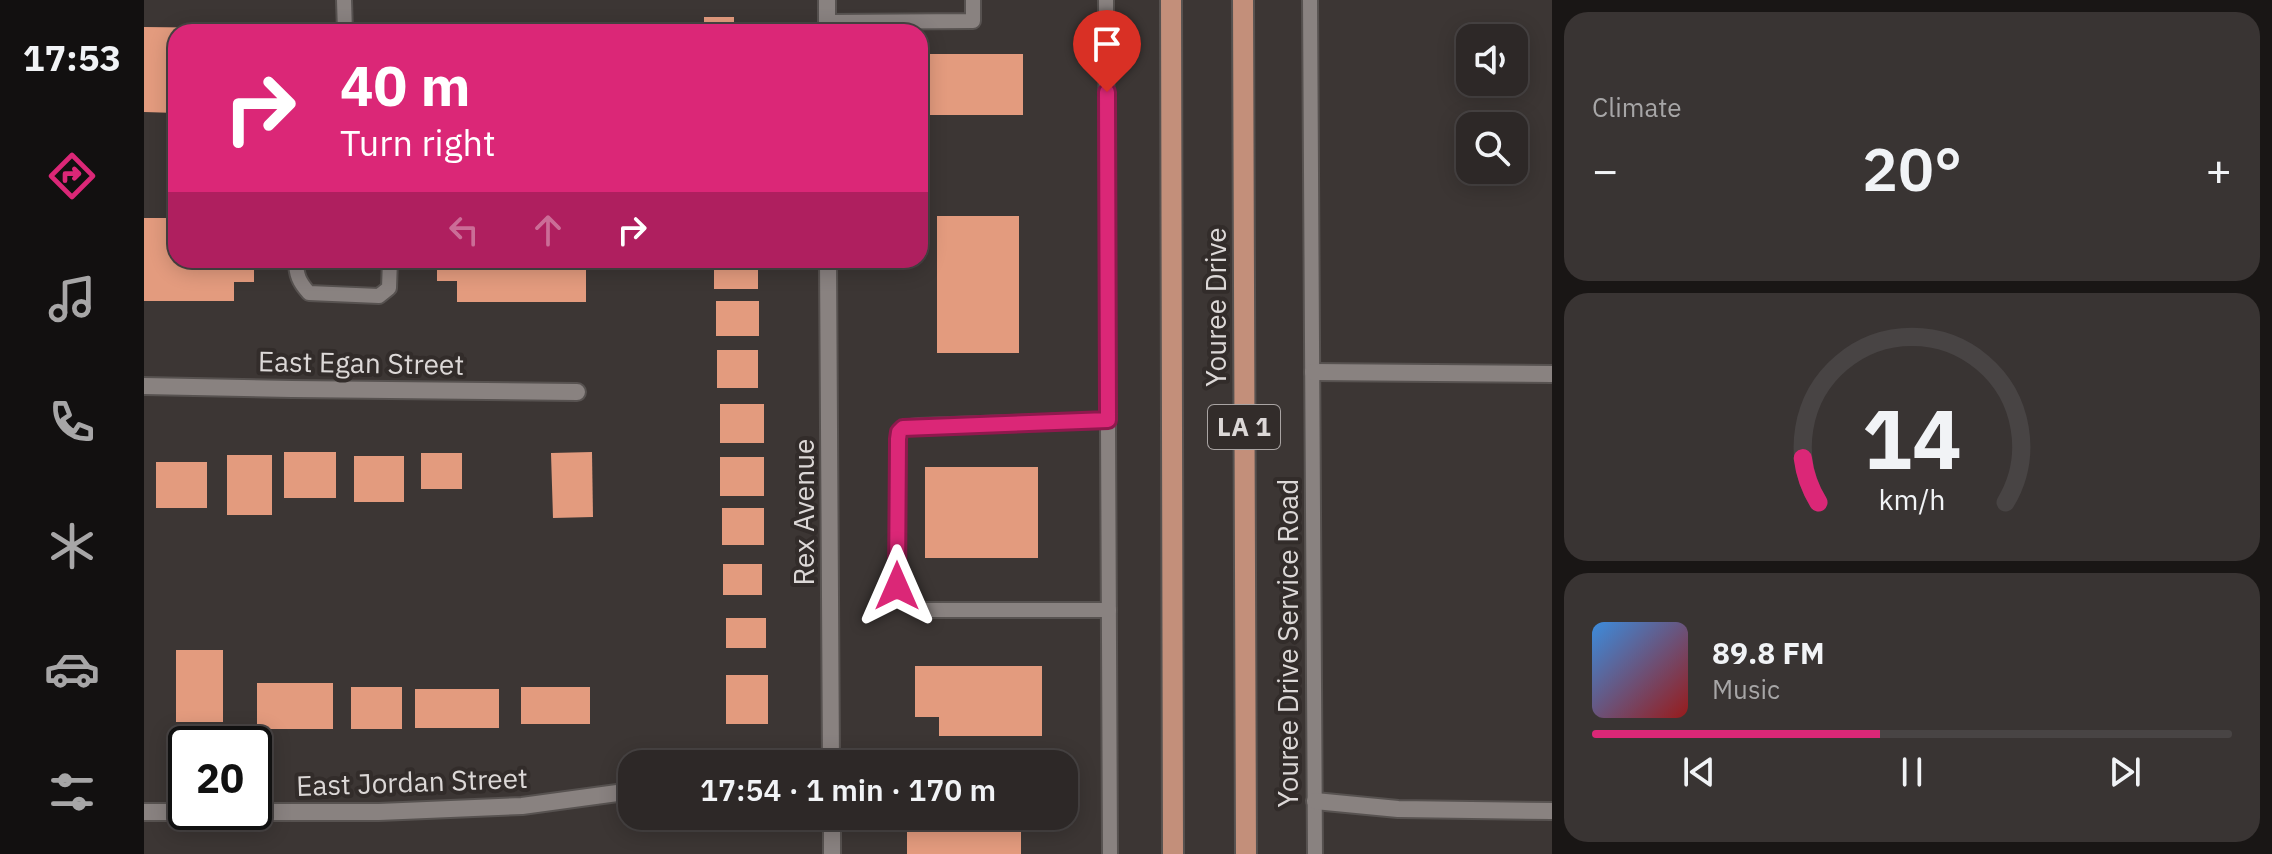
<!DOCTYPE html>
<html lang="en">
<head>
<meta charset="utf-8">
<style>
	body { margin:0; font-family:"IBM Plex Sans",sans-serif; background:#393433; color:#f1f3f6; height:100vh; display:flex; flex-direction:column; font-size:30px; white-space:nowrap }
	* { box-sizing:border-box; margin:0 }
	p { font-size:26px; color:#a7a6a7 }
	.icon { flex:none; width:44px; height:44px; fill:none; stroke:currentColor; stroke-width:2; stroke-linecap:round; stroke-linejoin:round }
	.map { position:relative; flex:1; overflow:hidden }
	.details { display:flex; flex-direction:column; gap:12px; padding:12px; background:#191615; width:720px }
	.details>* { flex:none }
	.hud { position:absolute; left:24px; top:24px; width:760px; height:244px; border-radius:24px; box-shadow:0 4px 20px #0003,0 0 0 2px #484444; background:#db2777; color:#fff; overflow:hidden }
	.controls { position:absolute; left:1312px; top:24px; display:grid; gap:16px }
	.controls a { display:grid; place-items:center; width:72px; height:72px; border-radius:16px; background:#2d2827; box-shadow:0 4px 20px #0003,0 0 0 2px #484444; font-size:40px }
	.speed { position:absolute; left:24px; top:726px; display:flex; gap:16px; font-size:40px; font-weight:700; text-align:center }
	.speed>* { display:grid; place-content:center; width:104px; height:104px; border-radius:50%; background:#2d2827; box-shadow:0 4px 20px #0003,0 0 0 2px #484444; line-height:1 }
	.speed .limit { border:4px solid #111; border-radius:12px; background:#fff; color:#111 }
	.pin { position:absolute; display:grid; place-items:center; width:68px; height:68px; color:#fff; margin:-82px -34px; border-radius:50% 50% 50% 0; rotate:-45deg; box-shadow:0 0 8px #0007 }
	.pin .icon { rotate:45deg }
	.me { position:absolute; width:88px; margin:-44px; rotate:0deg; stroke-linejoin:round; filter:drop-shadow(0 0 6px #0008) }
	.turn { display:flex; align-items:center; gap:28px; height:168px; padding:0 40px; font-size:36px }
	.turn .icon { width:104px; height:104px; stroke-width:2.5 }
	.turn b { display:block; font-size:56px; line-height:68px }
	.lanes { display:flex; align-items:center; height:76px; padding:0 40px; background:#0003; justify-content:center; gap:40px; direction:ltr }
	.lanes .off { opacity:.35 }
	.big { font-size:60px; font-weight:600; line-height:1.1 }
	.details .card { flex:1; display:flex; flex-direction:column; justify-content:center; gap:12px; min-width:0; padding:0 28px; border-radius:24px; background:#393433 }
	.details .dial { align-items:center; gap:0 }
	.dial svg { height:208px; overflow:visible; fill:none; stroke:#484444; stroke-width:7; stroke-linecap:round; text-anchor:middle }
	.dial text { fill:#f1f3f6; stroke:none }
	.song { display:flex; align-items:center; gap:24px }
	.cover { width:96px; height:96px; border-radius:12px; background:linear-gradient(135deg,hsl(210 70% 55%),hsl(0 70% 35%)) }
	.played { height:8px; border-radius:4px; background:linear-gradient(90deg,#db2777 45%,#484444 45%) }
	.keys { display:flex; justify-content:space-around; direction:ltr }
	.heat { display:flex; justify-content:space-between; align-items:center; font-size:44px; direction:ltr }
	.trip { position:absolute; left:474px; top:750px; width:460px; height:80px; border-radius:24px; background:#2d2827; box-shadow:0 4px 20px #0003,0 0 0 2px #484444; font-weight:600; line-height:80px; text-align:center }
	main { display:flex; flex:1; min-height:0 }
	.tabs { display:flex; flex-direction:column; width:144px; justify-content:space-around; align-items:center; background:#121010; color:#a7a6a7 }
	.tabs .icon { width:56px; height:56px }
	.tabs .current { color:#db2777 }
	.tabs b { font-size:36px; color:#f1f3f6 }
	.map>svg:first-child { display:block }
</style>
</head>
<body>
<main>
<nav class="tabs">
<b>17:53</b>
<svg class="icon current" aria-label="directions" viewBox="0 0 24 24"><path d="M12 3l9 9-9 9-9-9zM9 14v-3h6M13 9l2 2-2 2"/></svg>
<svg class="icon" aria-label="music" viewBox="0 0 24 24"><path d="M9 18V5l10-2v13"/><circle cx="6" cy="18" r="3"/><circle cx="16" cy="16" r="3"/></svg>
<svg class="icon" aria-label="phone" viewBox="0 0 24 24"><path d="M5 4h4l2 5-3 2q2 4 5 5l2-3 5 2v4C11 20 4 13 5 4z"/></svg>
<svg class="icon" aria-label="climate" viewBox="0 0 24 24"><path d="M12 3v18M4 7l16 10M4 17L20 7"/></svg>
<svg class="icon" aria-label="car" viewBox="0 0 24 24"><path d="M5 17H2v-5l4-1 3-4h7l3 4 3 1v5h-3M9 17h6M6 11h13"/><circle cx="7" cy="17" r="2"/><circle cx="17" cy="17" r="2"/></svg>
<svg class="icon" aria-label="filters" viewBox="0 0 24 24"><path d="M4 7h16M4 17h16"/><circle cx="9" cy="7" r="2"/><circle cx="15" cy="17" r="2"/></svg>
</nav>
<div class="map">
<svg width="1408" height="854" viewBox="0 0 1408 854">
	<rect width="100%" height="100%" fill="#3c3634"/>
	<!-- building -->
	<g fill="#e39b7e">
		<rect x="560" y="17" width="30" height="15"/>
		<path d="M0 27 92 28V32H32V113L0 112Z"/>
		<rect x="330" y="28" width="128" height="4"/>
		<rect x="776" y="54" width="103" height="61"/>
		<rect x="793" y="216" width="82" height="137"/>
		<path d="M0 218H32V260H110V282H90V301H0Z"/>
		<path d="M293 260H442V302H313V281H293Z"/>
		<rect x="570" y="260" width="44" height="29"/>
		<rect x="572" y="301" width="43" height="35"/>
		<rect x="573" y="350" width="41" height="38"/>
		<rect x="576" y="404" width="44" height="39"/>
		<rect x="140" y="452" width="52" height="46"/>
		<path d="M448 452 449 517 409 518 407 453Z"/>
		<rect x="277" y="453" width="41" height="36"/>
		<rect x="83" y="455" width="45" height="60"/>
		<rect x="210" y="456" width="50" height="46"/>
		<rect x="576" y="457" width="44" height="39"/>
		<rect x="12" y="462" width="51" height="46"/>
		<rect x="781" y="467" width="113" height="91"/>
		<rect x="578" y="508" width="42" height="37"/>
		<rect x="579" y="564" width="39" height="31"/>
		<rect x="582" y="618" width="40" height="30"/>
		<rect x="32" y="650" width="47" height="72"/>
		<path d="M771 666H898V736H795V717H771Z"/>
		<rect x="582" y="675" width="42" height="49"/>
		<rect x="113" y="683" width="76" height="46"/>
		<rect x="207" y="687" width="51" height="42"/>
		<rect x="377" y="687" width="69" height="37"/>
		<rect x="271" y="689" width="84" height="39"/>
		<rect x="763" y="816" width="114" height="38"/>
	</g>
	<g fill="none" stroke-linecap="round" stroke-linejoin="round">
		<!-- lane casing -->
		<g stroke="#575250" stroke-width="18">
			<g id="lane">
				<path d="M200 0 201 32"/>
				<path d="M962 0 966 854"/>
				<path d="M1166 0 1171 854"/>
				<path d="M683 22 829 21V0"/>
				<path d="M152 260C152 275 155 282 165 293L235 296 245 288 246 260"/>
				<path d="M964 420 775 426C764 427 756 427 754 439L753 586 760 600 774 610H965"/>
			</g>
		</g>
		<!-- street casing -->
		<g stroke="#575250" stroke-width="20">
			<g id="street">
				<path d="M683 0V32"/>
				<path d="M684 260 687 764"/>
				<path d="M1169 372 1408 374"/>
				<path d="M0 386 148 389 433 392"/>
				<path d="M1171 801 1254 809 1408 811"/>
				<path d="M0 812H235L378 806 488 791"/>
				<path d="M688 816V854"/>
			</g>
		</g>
		<!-- primary casing -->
		<g stroke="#575250" stroke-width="24">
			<g id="primary">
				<path d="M1027 0 1029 854"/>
				<path d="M1099 0 1102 854"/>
			</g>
		</g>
		<!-- lane -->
		<use href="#lane" stroke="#898280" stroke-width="14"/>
		<!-- street -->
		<use href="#street" stroke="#898280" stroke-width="16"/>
		<!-- primary -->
		<use href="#primary" stroke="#c38f7a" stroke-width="20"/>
	</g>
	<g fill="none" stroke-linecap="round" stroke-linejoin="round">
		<!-- route casing -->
		<g stroke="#8e194d" stroke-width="20">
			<path id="route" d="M753 586 754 439 755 432 759 428 964 420 963 92"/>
		</g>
		<!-- route -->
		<use href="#route" stroke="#db2777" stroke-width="14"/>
	</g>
	<g text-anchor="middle" stroke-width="8" stroke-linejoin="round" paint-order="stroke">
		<!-- shield labels -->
		<rect fill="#322c2a" stroke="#a9a4a3" stroke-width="2" x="1064" y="405" width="72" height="44" rx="6"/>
		<g font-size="26" font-weight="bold" fill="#dcd8d7">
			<text x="1100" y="436">LA 1</text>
		</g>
		<!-- street labels -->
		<g font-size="28" fill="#dcd8d7" stroke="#322c2a">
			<text transform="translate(1072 307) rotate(-90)" y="10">Youree Drive</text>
			<text transform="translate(217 363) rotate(1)" y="10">East Egan Street</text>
			<text transform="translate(660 512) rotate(-90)" y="10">Rex Avenue</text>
			<text transform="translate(1144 643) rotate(-90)" y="10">Youree Drive Service Road</text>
			<text transform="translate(268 782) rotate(-2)" y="10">East Jordan Street</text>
		</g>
	</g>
</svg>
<div class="controls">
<a><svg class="icon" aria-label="sound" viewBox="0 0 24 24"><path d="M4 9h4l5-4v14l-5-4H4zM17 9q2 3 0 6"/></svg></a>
<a><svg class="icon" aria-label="search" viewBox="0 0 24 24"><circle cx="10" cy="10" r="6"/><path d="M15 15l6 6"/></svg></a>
</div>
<div class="speed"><div class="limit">20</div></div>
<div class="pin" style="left:963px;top:92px;background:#d93025"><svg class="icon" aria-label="arrive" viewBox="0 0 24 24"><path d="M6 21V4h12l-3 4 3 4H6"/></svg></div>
<svg class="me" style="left:753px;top:586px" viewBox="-20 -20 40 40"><path d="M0-17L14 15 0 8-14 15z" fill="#db2777" stroke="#fff" stroke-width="4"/></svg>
<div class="trip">17:54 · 1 min · 170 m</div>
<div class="hud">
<div class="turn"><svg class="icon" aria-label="right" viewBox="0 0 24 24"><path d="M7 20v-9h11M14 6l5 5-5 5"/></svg><div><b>40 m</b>Turn right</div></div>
<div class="lanes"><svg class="icon off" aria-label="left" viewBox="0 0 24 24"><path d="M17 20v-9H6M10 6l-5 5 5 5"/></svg><svg class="icon off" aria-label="ahead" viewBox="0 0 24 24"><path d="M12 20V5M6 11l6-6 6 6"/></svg><svg class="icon" aria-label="right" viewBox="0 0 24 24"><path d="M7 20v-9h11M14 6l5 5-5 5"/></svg></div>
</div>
</div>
<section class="details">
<div class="card"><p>Climate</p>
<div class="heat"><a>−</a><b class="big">20°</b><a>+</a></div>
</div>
<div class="card dial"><svg viewBox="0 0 100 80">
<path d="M14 69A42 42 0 1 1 86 69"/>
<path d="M14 69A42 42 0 0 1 8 52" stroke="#db2777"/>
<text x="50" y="56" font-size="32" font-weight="700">14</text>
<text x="50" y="72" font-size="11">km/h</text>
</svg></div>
<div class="card">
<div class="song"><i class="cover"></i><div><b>89.8 FM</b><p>Music</p></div></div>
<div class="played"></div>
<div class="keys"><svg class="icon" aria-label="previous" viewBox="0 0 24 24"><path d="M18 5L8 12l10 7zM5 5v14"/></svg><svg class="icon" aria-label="pause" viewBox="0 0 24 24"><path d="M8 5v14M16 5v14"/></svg><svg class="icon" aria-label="next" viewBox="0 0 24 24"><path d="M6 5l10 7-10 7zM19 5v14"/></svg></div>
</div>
</section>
</main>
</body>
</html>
